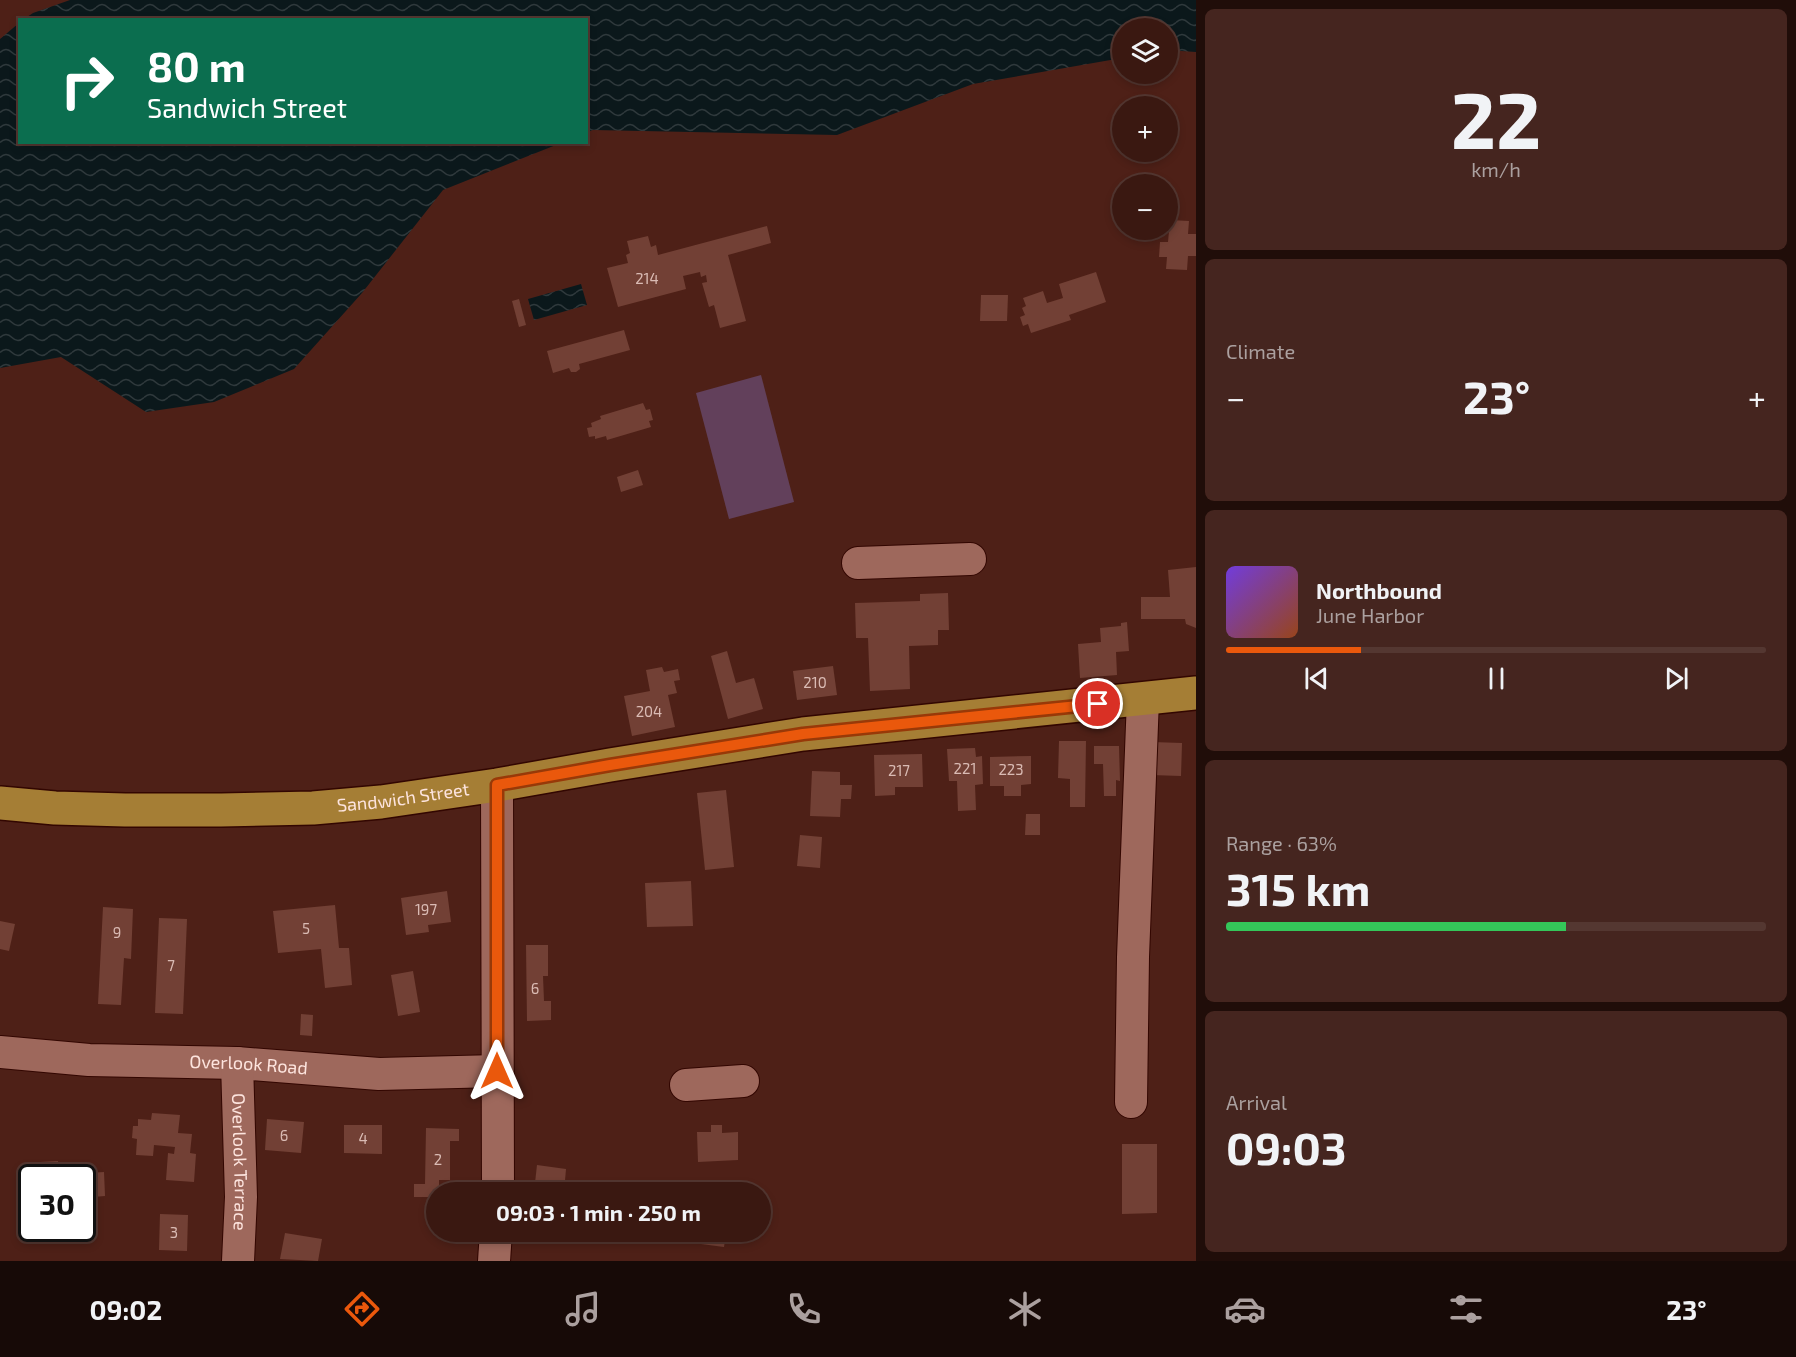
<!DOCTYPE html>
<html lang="en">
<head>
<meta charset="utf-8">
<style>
	body { margin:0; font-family:"Exo 2",sans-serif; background:#45251f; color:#f1f3f6; height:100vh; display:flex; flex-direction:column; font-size:22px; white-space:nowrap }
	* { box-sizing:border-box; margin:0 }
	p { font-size:20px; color:#aba09f }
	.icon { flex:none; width:33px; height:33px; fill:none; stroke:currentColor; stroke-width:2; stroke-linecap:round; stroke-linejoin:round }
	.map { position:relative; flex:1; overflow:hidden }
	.side { display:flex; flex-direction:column; gap:9px; padding:9px; background:#200d09; width:600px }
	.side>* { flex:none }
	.guide { position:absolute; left:18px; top:18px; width:570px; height:126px; border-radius:0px; box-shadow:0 3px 9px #0003,0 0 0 2px #543731; background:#0b6e4f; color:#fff; overflow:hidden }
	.tools { position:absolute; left:1112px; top:18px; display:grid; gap:12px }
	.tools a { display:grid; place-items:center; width:66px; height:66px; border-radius:50%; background:#3a1811; box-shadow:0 3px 9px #0003,0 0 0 2px #543731; font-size:30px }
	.speed { position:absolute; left:18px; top:1164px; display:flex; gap:12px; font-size:30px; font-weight:700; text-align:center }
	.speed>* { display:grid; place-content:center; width:78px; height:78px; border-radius:50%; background:#3a1811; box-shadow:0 3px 9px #0003,0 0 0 2px #543731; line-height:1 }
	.speed .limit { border:3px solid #111; border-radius:9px; background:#fff; color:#111 }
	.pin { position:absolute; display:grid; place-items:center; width:51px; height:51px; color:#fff; margin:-26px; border:3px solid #fff; border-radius:50%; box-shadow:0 2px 6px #0007 }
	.me { position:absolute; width:66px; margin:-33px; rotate:0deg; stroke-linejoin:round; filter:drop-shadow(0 0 4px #0008) }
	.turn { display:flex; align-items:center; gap:21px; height:126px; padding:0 30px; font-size:27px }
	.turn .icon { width:78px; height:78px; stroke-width:2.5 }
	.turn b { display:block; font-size:42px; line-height:51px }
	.big { font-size:45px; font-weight:700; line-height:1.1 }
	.side .widget { flex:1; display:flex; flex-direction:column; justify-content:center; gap:9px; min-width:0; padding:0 21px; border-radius:9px; background:#45251f }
	.side .dial { align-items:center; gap:0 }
	.dial b { font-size:78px; line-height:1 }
	.song { display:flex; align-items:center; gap:18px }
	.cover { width:72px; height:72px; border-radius:9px; background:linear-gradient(135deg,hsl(260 70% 55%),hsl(20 70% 35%)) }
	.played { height:6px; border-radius:3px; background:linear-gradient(90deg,#ea580c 25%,#543731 25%) }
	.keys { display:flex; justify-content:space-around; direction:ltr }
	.heat { display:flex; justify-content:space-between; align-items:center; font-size:33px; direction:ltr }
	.charge { height:9px; border-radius:4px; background:linear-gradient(90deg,#34c759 63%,#543731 0) }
	.trip { position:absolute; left:426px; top:1182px; width:345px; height:60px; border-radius:30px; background:#3a1811; box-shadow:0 3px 9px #0003,0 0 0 2px #543731; font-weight:700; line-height:60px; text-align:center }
	.menu { display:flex; height:96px; justify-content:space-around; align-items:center; background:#170a07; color:#aba09f }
	.menu .icon { width:42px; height:42px }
	.menu .active { color:#ea580c }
	.menu b { font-size:27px; color:#f1f3f6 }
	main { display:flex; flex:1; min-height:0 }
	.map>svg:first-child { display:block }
</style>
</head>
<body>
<main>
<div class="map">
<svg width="1196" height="1261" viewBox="0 0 1196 1261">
	<defs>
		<pattern id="water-waves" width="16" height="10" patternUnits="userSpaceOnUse" patternTransform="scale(1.5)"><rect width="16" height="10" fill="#0b181b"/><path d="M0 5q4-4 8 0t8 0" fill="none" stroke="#2f393c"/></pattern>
	</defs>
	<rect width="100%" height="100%" fill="#4e2017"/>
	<!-- park -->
	<path fill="#62405b" d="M761 375 794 502 729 519 696 393Z"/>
	<!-- water -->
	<g fill="url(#water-waves)">
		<path d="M70 0H1196V52L1167 50V28H1122V58L973 84 837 135 593 130 587 132 586 20 24 19 33 13Z"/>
		<path d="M19 23 20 142 561 143 443 190 362 293 294 369 214 402 146 412 61 357 0 368V39Z"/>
		<path d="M581 284 587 305 534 320 528 299Z"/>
	</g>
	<!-- building -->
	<g fill="#724035">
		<path d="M1170 220 1189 221 1188 234H1196V256H1188L1187 270 1166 269 1167 257H1159L1160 242H1168Z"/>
		<path d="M767 226 771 243 728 255 746 321 720 328 714 305 709 307 702 283 707 282 706 275 701 277 700 272 683 276 686 289 618 307 607 268 628 263 626 255 630 253 627 241 648 236 651 247 656 245 658 255Z"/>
		<path d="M1096 272 1106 302 1069 315 1071 320 1031 333 1028 324 1023 326 1020 317 1025 315 1022 308 1026 306 1023 298 1043 291 1047 303 1063 298 1059 284Z"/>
		<path d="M981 295H1008L1007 321H980Z"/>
		<path d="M519 299 526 325 519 327 512 301Z"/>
		<path d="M624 330 630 350 579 364 580 369 576 372H571L569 368 553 373 547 351Z"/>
		<path d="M643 403 646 410 650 409 653 420 649 421 651 427 607 440 606 436 595 439V436L589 437 587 428 592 427 591 423 601 419 600 416Z"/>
		<path d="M638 470 643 485 621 492 617 477Z"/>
		<path d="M1196 567V628L1186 624 1185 619H1141V597H1170L1168 570Z"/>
		<path d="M948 593 949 630H938V645L909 646 910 689 870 691 868 638H856L855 603 920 601V594Z"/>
		<path d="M1127 622 1129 651 1116 652 1117 675 1080 678 1078 644 1101 642 1100 628 1121 626V623Z"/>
		<path d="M727 651 736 683 754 678 763 709 728 719 711 656Z"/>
		<path d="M833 666 837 695 797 700 793 671Z"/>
		<path d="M662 667 664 672 678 669 680 680 674 681 677 693 668 695 675 727 632 736 624 696 650 691 646 670Z"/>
		<path d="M1059 741H1086L1085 807H1070V779L1058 778Z"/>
		<path d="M1152 742 1182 743 1181 776 1151 775Z"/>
		<path d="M1094 746H1119L1120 781 1116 780V796H1104L1103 764H1094Z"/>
		<path d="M975 748 976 757 982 756 983 784 975 785 976 810 958 811 957 781H949L947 749Z"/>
		<path d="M922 754 923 787H895V795L875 796 874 755Z"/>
		<path d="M1031 756V784L1021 785V796H1004V786H990V757Z"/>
		<path d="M812 771 840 772V785H852L851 799H841L840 817 810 816Z"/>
		<path d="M726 790 734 867 705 870 697 793Z"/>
		<path d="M1026 814H1040V835H1025Z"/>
		<path d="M800 835 822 837 820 868 797 866Z"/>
		<path d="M691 881 693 926 647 927 645 883Z"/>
		<path d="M447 891 451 922 428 925 429 932 406 935 401 898Z"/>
		<path d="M335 905 339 948H349L352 985 325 988 321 949 278 953 273 911Z"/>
		<path d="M103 907 133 909 131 959 124 958 121 1005 98 1004Z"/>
		<path d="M159 918 187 919 183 1014 155 1013Z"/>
		<path d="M0 921 15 924 9 951 0 949Z"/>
		<path d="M526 945H548V976H543L544 1001H551V1020L527 1021Z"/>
		<path d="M413 971 420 1012 398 1016 391 975Z"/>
		<path d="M301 1014 313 1015 312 1036 300 1035Z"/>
		<path d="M152 1113 180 1115 178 1133 192 1134 190 1153 196 1154 194 1182 166 1180 168 1153 174 1154 175 1147 154 1145 153 1156 136 1155 137 1139 132 1138 133 1126H138V1119L151 1120Z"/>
		<path d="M267 1119 304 1122 301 1153 265 1150Z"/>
		<path d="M344 1125H382V1154L344 1153Z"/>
		<path d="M711 1125H722V1133L738 1132V1160L698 1162 697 1132H711Z"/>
		<path d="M426 1128 459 1129V1141H450V1180H439V1192H436V1197H414V1184H425Z"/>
		<path d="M1122 1144H1157V1213L1122 1214Z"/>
		<path d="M58 1161 59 1175 104 1172 105 1196 93 1197V1205L82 1206V1178H41L40 1162Z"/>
		<path d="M537 1165 566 1169 564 1192H534Z"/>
		<path d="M160 1214 188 1215 187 1251 159 1250Z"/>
		<path d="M702 1232 726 1234 724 1247 701 1244Z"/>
		<path d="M285 1233 322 1239 318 1261 280 1259Z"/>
	</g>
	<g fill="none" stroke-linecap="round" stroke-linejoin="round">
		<!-- minor casing -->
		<g stroke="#320601" stroke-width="34">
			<g id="minor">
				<path d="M858 563 970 559"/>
				<path d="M497 785 498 1192"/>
				<path id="s1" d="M0 1052 89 1060 237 1063 379 1074 497 1071"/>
				<path id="s2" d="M237 1063 241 1197 238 1261"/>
				<path d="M686 1085 743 1081"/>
				<path d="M1131 1102 1133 957 1143 699"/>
				<path d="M494 1261 496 1232"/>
			</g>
		</g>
		<!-- major casing -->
		<g stroke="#320601" stroke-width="36">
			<g id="major">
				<path id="s3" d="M0 803 55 808 125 810H221L313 808 381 802 497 785 610 765 803 734 1196 693"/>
			</g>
		</g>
		<!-- minor -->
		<use href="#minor" stroke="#9e685c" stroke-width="32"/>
		<!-- major -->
		<use href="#major" stroke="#a57e35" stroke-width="33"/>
	</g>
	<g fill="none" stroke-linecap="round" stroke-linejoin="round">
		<!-- route casing -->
		<g stroke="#983908" stroke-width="15">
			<path id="route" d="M497 1071V785L610 765 803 734 1098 704"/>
		</g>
		<!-- route -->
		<use href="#route" stroke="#ea580c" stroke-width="10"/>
	</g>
	<g text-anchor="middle" stroke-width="6" stroke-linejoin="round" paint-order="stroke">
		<!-- number labels -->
		<g font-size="15" fill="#dabbb4">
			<text x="647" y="284">214</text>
			<text x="815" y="688">210</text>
			<text x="649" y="717">204</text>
			<text x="965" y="774">221</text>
			<text x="1011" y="775">223</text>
			<text x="899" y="776">217</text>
			<text x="426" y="915">197</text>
			<text x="306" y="934">5</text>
			<text x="117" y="938">9</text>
			<text x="171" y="971">7</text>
			<text x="535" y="994">6</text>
			<text x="284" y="1141">6</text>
			<text x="363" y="1144">4</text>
			<text x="438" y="1165">2</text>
			<text x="174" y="1238">3</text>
		</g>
		<!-- street labels -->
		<g font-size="18" fill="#fde4de" stroke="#4e2017">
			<text dy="6" stroke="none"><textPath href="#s3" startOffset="404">Sandwich Street</textPath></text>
			<text dy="6" stroke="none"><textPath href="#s1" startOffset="249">Overlook Road</textPath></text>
			<text dy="6" stroke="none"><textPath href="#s2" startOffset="99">Overlook Terrace</textPath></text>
		</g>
	</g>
</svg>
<div class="tools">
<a><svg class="icon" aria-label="layers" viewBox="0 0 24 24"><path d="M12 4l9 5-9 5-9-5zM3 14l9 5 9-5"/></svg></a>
<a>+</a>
<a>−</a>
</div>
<div class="speed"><div class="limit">30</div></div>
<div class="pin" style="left:1098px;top:704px;background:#d93025"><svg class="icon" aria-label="arrive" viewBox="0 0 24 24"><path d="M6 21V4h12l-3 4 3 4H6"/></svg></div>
<svg class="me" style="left:497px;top:1071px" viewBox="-20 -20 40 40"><path d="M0-17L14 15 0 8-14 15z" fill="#ea580c" stroke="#fff" stroke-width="4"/></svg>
<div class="trip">09:03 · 1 min · 250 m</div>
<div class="guide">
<div class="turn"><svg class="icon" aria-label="right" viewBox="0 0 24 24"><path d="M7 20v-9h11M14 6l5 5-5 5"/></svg><div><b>80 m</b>Sandwich Street</div></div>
</div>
</div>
<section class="side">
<div class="widget dial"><b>22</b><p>km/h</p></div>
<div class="widget"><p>Climate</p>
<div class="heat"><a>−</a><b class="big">23°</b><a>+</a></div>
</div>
<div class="widget">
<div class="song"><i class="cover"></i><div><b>Northbound</b><p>June Harbor</p></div></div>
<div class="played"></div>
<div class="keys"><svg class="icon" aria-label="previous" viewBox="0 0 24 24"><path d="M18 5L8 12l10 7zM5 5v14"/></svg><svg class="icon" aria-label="pause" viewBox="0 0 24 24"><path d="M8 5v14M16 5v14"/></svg><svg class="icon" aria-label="next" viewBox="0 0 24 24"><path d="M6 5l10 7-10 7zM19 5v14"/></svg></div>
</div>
<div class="widget"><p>Range · 63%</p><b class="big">315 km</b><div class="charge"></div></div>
<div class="widget"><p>Arrival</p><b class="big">09:03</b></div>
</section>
</main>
<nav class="menu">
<b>09:02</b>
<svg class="icon active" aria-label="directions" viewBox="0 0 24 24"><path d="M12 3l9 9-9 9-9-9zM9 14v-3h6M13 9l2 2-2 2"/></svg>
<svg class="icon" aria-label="music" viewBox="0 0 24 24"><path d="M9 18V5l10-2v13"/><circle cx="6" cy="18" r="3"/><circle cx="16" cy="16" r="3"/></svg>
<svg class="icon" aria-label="phone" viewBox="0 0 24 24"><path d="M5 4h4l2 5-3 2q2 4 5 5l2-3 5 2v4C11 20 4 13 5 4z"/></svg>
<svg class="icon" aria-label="climate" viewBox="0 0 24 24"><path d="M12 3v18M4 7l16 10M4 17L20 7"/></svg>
<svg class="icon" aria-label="car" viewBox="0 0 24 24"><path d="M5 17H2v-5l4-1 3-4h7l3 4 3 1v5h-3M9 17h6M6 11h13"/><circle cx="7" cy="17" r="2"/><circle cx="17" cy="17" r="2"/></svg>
<svg class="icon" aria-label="filters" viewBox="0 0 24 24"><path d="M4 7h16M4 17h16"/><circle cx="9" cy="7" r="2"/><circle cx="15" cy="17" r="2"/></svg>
<b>23°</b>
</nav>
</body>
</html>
